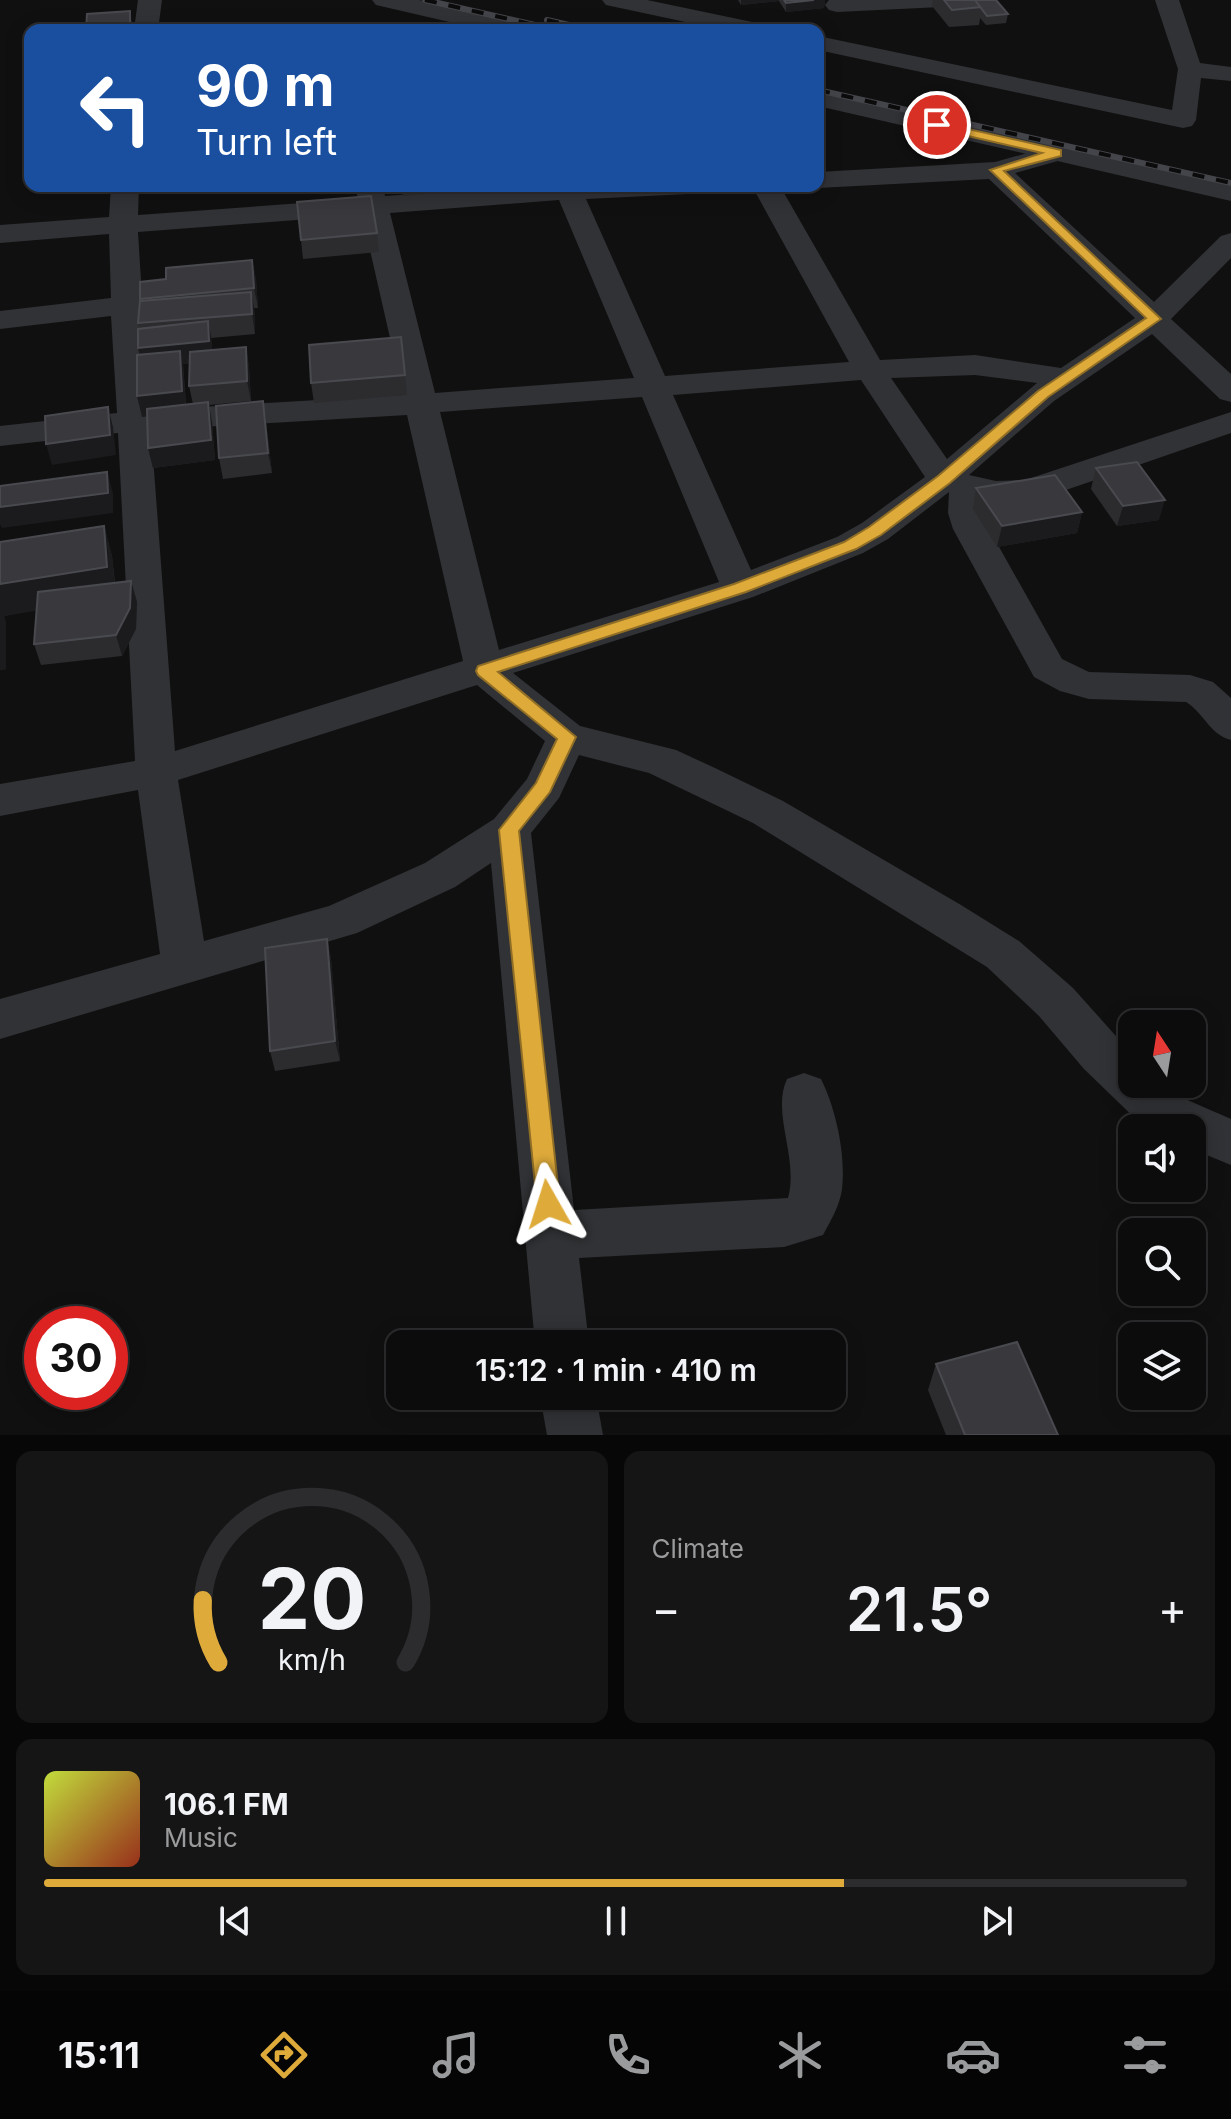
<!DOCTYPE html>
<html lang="en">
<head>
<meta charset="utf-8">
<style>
	body { margin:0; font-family:Inter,sans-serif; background:#151516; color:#f1f3f6; height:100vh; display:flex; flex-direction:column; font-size:30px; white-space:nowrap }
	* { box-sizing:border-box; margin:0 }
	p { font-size:26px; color:#9a9b9d }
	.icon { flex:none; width:44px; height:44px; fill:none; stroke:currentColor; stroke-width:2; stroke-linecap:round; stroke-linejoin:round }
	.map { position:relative; height:1435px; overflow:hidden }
	.panel { display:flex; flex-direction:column; gap:16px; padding:16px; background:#070707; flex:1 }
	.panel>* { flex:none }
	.banner { position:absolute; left:24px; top:24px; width:800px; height:168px; border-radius:16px; box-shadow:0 4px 20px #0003,0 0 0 2px #2c2c2e; background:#1a4fa0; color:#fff; overflow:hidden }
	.needle { width:52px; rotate:348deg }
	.controls { position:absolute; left:1118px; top:1010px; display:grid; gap:16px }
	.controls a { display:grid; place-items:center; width:88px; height:88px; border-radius:16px; background:#0c0c0d; box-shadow:0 4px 20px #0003,0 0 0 2px #2c2c2e; font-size:40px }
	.speed { position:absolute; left:24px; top:1306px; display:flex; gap:16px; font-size:40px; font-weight:700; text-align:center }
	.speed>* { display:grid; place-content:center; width:104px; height:104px; border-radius:50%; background:#0c0c0d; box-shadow:0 4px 20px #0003,0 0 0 2px #2c2c2e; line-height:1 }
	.speed .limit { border:12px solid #d22; background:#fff; color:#111 }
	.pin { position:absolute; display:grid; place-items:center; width:68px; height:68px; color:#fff; margin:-34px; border:4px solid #fff; border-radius:50%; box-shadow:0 2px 8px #0007 }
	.me { position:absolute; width:88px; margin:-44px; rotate:354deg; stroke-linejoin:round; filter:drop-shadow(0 0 6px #0008) }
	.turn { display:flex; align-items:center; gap:28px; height:168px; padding:0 40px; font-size:36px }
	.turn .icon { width:104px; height:104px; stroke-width:2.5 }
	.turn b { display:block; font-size:56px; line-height:68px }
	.big { font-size:60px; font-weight:600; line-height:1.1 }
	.panel .widget { flex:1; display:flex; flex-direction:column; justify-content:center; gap:12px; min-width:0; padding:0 28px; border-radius:16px; background:#151516 }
	.panel .dial { align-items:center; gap:0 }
	.dial svg { height:208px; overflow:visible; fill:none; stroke:#2c2c2e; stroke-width:7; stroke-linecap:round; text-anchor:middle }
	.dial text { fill:#f1f3f6; stroke:none }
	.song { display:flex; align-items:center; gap:24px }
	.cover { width:96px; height:96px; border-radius:12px; background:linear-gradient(135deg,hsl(70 70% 55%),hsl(10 70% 35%)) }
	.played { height:8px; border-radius:4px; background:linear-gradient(90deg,#deaa3a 70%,#2c2c2e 70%) }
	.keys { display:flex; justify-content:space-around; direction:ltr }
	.heat { display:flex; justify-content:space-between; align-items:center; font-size:44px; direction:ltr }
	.panel .tiles { flex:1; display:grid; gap:16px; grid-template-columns:1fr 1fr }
	.widget:last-child { grid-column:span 2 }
	.trip { position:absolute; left:386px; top:1330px; width:460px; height:80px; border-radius:16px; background:#0c0c0d; box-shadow:0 4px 20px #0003,0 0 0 2px #2c2c2e; font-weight:600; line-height:80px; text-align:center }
	.tabs { display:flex; height:128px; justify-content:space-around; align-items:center; background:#050505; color:#9a9b9d }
	.tabs .icon { width:56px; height:56px }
	.tabs .selected { color:#deaa3a }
	.tabs b { font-size:36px; color:#f1f3f6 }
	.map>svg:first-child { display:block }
</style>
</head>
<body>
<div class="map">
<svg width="1231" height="1435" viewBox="0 0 1231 1435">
	<rect width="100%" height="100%" fill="#101011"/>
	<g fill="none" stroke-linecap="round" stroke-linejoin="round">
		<!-- minor -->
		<g fill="#313235" fill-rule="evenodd">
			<path d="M138 0H162L158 30H134Z"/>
			<path d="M602 0H647L757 23 765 25 769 30H723L606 5Z"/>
			<path d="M829 0H953L949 5 941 7 837 12 829 10 825 5Z"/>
			<path d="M1155 0H1179L1200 63 1231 67V81L1201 78 1196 120 1192 126 1183 128 818 50V36L1172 110 1178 69Z"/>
			<path d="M1056 145 1065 147 1069 153 1065 159 1015 173 1154 302 1221 236 1231 233V258L1171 319 1231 374V402L1220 399 1152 334 1054 401 969 475 996 481 1025 480 1231 412V433L1040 499 996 503 984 500V513L989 529 1062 659 1089 672 1190 675 1213 682 1231 698V740C1209 734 1205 714 1186 702L1089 699 1060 691 1034 677 953 529 948 513 949 492 888 539 863 553 753 597 513 673 580 726 676 750 715 768 783 801 961 905 1019 941 1073 988 1132 1054V1084H1165L1176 1095 1231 1119V1165L1192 1149V1128H1148L1142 1125 1084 1069 1039 1016 987 967 753 823 649 773 579 755 559 798 531 833 574 1210 788 1198C799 1158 771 1113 787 1079L804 1073 821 1079C836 1109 846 1155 842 1189 840 1205 831 1220 823 1235L784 1247 579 1258 589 1344H535L491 863 455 887 357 933 0 1039V999L160 954 138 790 0 816V784L135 761 118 433 0 446V426L117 413 111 316 0 329V311L111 298 109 234 0 243V225L109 217 111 186H139L138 215 358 199 355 186H383L385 196 525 186H702L698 192 688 194 586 199 665 376 849 362 752 186H780L880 360 975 355 1061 368 1135 318 989 179 818 188 809 186H818V172L995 162ZM559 200 634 378 435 393 390 213ZM362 215 403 395 149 410 138 232ZM975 375 1037 383 947 459 891 378ZM861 380 925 477 862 523 837 537 751 570 673 395ZM642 397 719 582 499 650 440 412ZM407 415 463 661 175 751 151 430ZM477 685 545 741 527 779 494 819 425 863 329 906 204 941 178 780Z"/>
			<path d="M540 1396H596L603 1435H547Z"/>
		</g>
		<!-- tertiary -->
		<g fill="#313235" fill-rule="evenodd">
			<path d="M372 0H419L528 24 532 30H484L376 5Z"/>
			<path d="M818 90 1231 183V201L818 106Z"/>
		</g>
		<!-- rail casing -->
		<g stroke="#44454a" stroke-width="6">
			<g id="rail">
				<path d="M425 0 557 30"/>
				<path d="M547 20 591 30"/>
				<path d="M818 90 1231 183"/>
			</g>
		</g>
		<!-- rail -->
		<use href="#rail" stroke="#0b0b0c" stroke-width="4" stroke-dasharray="12" stroke-linecap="butt"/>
	</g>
	<!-- wall -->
	<g fill="#2c2c2f" fill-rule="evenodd">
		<path d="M738 0H825L824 8 786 12 779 1 741 5Z"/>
		<path d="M933 0H996L1008 14 1006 23 986 25 980 18 979 25 949 27 932 6Z"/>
		<path d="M401 186H468V190L403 196Z"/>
		<path d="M475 186H534L476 191Z"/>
		<path d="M377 233 379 252 303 259 301 240Z"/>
		<path d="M252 260 256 279 258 308H254L255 334 211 338 212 350 246 347 249 367 251 401 209 405 212 422 215 460 153 468 148 448 147 416 142 417 139 355 138 348 140 282 166 279ZM190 363 189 386 193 404 186 405 183 364Z"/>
		<path d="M401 337 407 395 314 403 311 383Z"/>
		<path d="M266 421 272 473 223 479 219 458Z"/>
		<path d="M1096 468 1159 520 1117 526 1091 489Z"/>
		<path d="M976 488 1082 512 1077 533 997 547 973 509Z"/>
		<path d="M104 526 112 556 115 583 131 581 137 602 136 629 122 656 41 665 34 644 36 610 4 616 6 624V669L0 670V542Z"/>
		<path d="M327 939 331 959 340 1061 275 1071 270 1051Z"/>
		<path d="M936 1364 1058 1435H946L928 1390Z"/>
	</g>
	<!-- shaded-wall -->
	<g fill="#1b1b1d">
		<path d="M741 0H779V1L741 5Z"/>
		<path d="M814 0H825L824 8 786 12V3Z"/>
		<path d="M130 11 134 30H130Z"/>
		<path d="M252 260 256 279 258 308 254 288Z"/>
		<path d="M251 292 255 312V334L252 314Z"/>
		<path d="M208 321 212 341 213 361 183 364 186 411 142 417 137 396 143 368 138 348Z"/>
		<path d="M246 347 249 367 251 401 247 381Z"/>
		<path d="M263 401 266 421 272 473 268 453Z"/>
		<path d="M208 402 212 422 215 460 153 468 148 448Z"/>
		<path d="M108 407 113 427 116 455 52 465 46 444Z"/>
		<path d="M107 472 113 493V513L2 528 0 524V507Z"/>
		<path d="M1165 500 1159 520 1117 526 1123 506Z"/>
		<path d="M1082 512 1077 533 997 547 1002 526Z"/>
		<path d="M104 526 112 556 116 598 4 616 6 624V669L0 670V584Z"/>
		<path d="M131 581 137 602 136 629 122 656 116 635Z"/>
		<path d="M327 939 331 959 340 1061 335 1041Z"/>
	</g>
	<!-- building -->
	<g fill="#39393d" stroke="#494a4f" stroke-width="2">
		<path d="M784 0H814L786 3Z"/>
		<path d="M944 0H975L982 7 952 10Z"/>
		<path d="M975 0H996L1008 14 987 16Z"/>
		<path d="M130 11V30H86L87 14Z"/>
		<path d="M371 196 377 233 301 240 297 202Z"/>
		<path d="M252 260 254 288 140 299V282L166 279V268Z"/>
		<path d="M251 292 252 314 138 323 140 301Z"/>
		<path d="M208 321 209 341 138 348V329Z"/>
		<path d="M401 337 405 375 311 383 309 345Z"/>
		<path d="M246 347 247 381 189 386 190 352Z"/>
		<path d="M180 351 182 391 137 396V355Z"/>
		<path d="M263 401 268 453 219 458 216 406Z"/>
		<path d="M208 402 211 440 148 448 147 409Z"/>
		<path d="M108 407 110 435 46 444 45 416Z"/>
		<path d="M1137 462 1165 500 1123 506 1096 468Z"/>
		<path d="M107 472 108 493 0 507V486Z"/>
		<path d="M1055 475 1082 512 1002 526 976 488Z"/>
		<path d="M104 526 107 567 0 584V542Z"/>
		<path d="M131 581 130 608 116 635 34 644 38 592Z"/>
		<path d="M327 939 335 1041 270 1051 265 948Z"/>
		<path d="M1017 1342 1058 1435H965L936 1364Z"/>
	</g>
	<!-- route -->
	<path fill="#deaa3a" stroke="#906e26" stroke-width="2" d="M937 122 1061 150V156L1004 171 1161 319 1048 397 950 483 881 535 856 549 746 592 498 672 576 737 550 792 519 831 560 1204 556 1211 548 1214 540 1211 537 1204 499 830 536 783 557 739 478 675 476 671 478 666 734 584 844 542 869 527 938 476 1038 391 1146 318 990 170 1042 153 933 128 931 125Z"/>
</svg>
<div class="controls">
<a><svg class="needle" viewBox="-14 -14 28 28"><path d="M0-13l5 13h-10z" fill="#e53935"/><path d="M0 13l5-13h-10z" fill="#9a9b9d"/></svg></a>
<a><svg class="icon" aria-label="sound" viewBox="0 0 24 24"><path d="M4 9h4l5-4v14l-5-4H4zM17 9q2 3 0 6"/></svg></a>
<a><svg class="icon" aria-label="search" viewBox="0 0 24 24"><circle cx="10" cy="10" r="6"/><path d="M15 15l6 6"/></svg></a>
<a><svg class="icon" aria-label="layers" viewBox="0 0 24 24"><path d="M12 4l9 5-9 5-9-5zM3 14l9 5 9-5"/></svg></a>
</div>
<div class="speed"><div class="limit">30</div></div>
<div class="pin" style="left:937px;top:125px;background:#d93025"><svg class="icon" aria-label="arrive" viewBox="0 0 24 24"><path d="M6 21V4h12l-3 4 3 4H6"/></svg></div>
<svg class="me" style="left:548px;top:1204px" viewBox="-20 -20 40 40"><path d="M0-17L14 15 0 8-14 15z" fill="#deaa3a" stroke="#fff" stroke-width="4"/></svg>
<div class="trip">15:12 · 1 min · 410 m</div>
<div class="banner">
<div class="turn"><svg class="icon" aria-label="left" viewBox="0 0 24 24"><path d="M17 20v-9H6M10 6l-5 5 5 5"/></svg><div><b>90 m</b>Turn left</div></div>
</div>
</div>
<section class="panel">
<div class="tiles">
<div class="widget dial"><svg viewBox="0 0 100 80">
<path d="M14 69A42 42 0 1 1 86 69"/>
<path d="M14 69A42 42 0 0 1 8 45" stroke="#deaa3a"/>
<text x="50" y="56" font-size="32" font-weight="700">20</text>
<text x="50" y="72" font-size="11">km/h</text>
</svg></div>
<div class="widget"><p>Climate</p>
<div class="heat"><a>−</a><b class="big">21.5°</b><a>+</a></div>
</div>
<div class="widget">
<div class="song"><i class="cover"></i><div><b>106.1 FM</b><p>Music</p></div></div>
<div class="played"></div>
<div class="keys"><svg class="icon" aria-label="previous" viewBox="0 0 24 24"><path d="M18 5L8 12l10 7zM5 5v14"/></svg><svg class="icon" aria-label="pause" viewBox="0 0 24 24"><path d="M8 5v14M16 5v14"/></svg><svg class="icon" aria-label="next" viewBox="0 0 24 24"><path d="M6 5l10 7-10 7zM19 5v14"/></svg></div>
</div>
</div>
</section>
<nav class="tabs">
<b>15:11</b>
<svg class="icon selected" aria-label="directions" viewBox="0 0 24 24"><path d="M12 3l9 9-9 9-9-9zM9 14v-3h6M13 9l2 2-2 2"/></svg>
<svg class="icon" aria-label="music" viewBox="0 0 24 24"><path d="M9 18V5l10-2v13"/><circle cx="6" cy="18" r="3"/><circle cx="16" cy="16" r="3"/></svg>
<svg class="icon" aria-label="phone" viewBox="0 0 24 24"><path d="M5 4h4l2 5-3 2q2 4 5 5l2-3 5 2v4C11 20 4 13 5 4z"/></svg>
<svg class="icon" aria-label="climate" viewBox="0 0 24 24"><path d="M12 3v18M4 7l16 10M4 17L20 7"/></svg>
<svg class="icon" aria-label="car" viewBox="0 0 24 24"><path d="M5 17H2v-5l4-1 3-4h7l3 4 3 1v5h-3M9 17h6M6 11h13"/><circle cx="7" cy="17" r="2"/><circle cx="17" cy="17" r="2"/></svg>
<svg class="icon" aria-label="filters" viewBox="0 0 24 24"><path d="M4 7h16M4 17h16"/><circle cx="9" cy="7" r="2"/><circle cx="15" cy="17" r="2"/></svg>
</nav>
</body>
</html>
